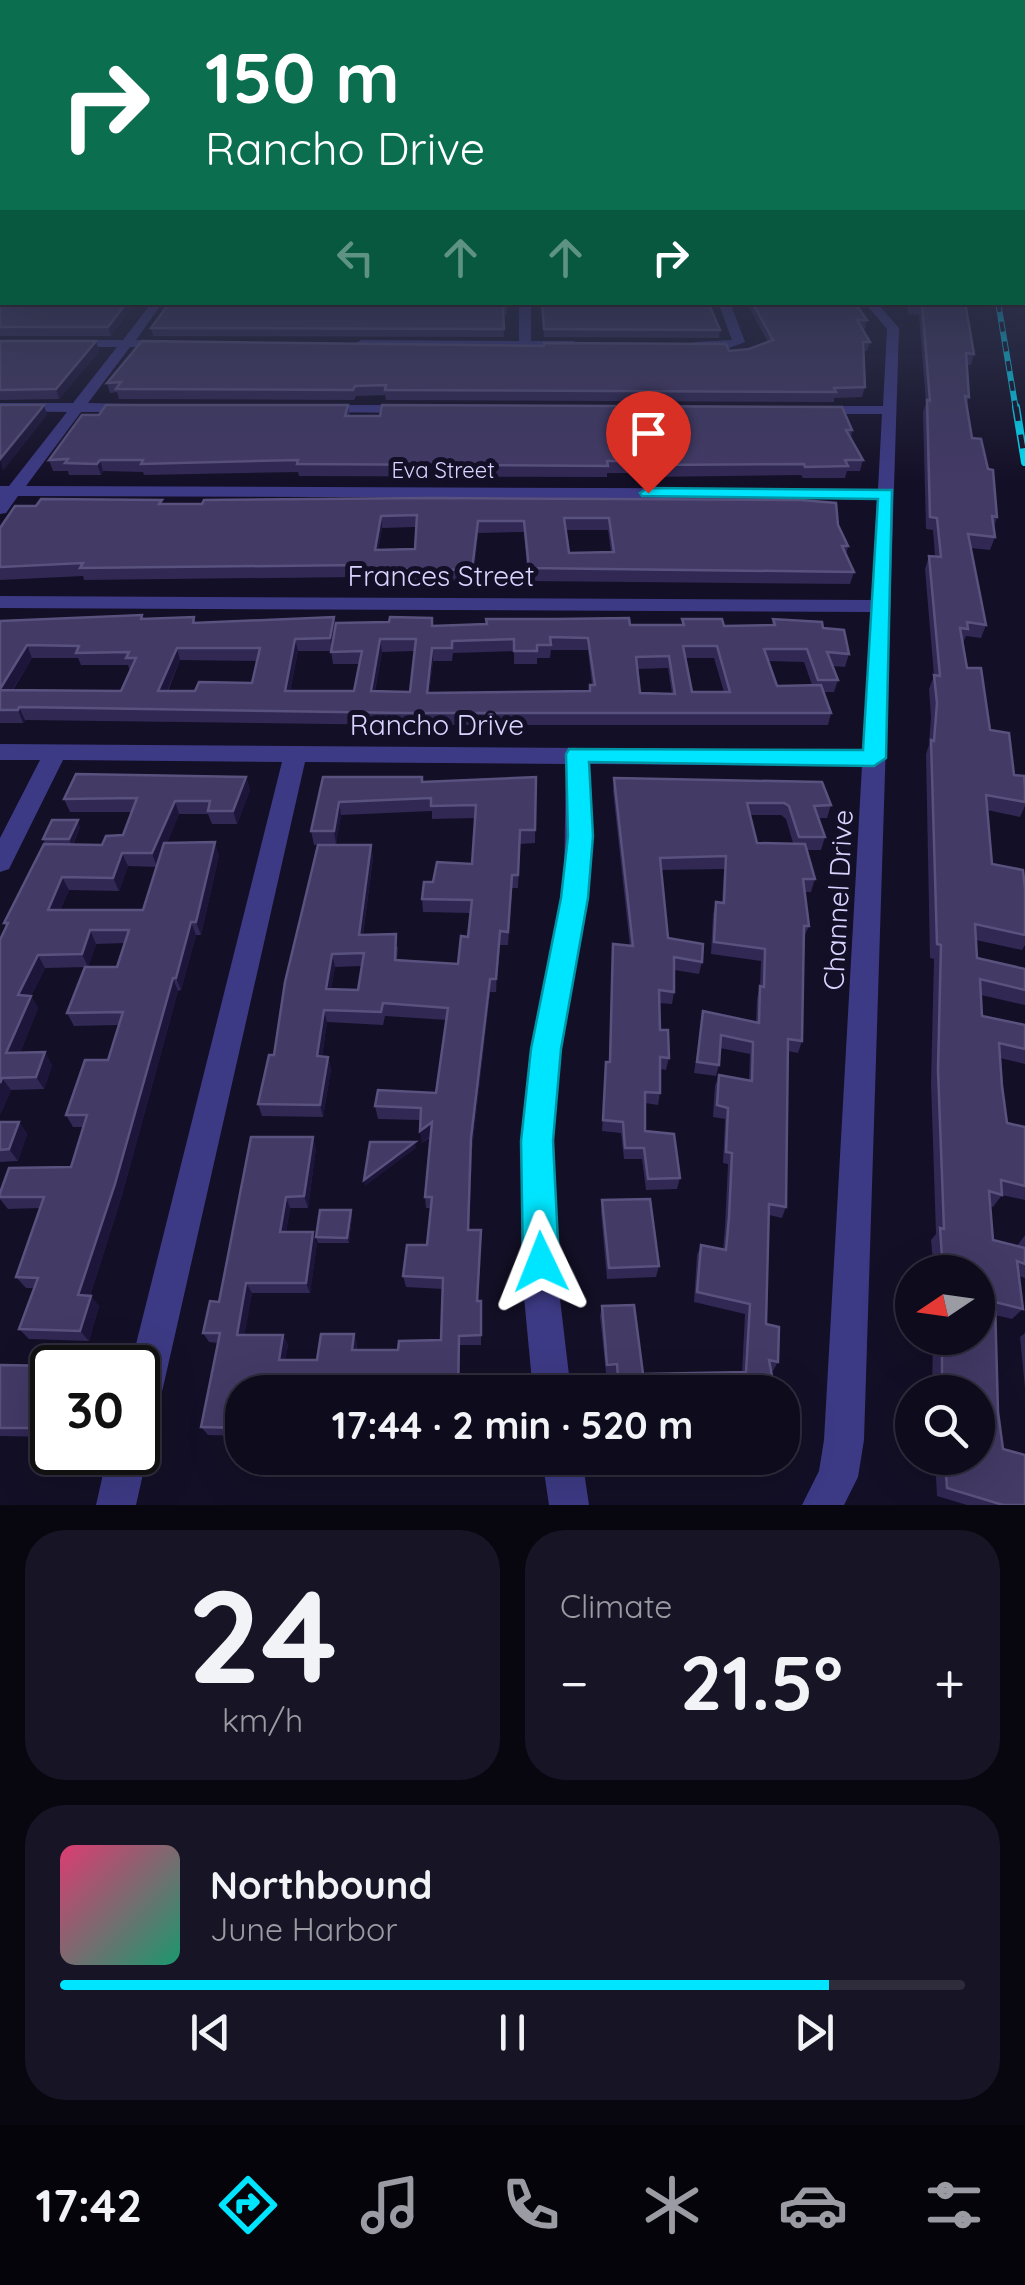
<!DOCTYPE html>
<html lang="en">
<head>
<meta charset="utf-8">
<style>
	body { margin:0; font-family:Quicksand,sans-serif; background:#171425; color:#f1f3f6; height:100vh; display:flex; flex-direction:column; font-size:38px; white-space:nowrap }
	* { box-sizing:border-box; margin:0 }
	p { font-size:32px; color:#9b9ba3 }
	.icon { flex:none; width:55px; height:55px; fill:none; stroke:currentColor; stroke-width:2; stroke-linecap:round; stroke-linejoin:round }
	.map { position:relative; height:1505px; overflow:hidden }
	.side { display:flex; flex-direction:column; gap:25px; padding:25px; background:#08060f; flex:1 }
	.side>* { flex:none }
	.hud { position:absolute; left:0px; top:0px; width:1025px; height:305px; box-shadow:0 10px 40px #0002,0 0 0 2px #2e2b3b; background:#0b6e4f; color:#fff; overflow:hidden }
	.needle { width:65px; rotate:257deg }
	.fabs { position:absolute; left:895px; top:1255px; display:grid; gap:20px }
	.fabs a { display:grid; place-items:center; width:100px; height:100px; border-radius:50%; background:#0e0b1c; box-shadow:0 10px 40px #0002,0 0 0 2px #2e2b3b; font-size:50px }
	.speed { position:absolute; left:30px; top:1345px; display:flex; gap:20px; font-size:50px; font-weight:700; text-align:center }
	.speed>* { display:grid; place-content:center; width:130px; height:130px; border-radius:50%; background:#0e0b1c; box-shadow:0 10px 40px #0002,0 0 0 2px #2e2b3b; line-height:1 }
	.speed .limit { border:5px solid #111; border-radius:15px; background:#fff; color:#111 }
	.pin { position:absolute; display:grid; place-items:center; width:85px; height:85px; color:#fff; margin:-102px -42px; border-radius:50% 50% 50% 0; rotate:-45deg; box-shadow:0 0 10px #0007 }
	.pin .icon { rotate:45deg }
	.me { position:absolute; width:110px; margin:-55px; rotate:358deg; stroke-linejoin:round; filter:drop-shadow(0 0 8px #0008) }
	.turn { display:flex; align-items:center; gap:35px; height:210px; padding:0 40px; font-size:45px }
	.turn .icon { width:130px; height:130px; stroke-width:2.5 }
	.turn b { display:block; font-size:70px; line-height:85px }
	.lanes { display:flex; align-items:center; height:95px; padding:0 40px; background:#0003; justify-content:center; gap:50px; direction:ltr }
	.lanes .off { opacity:.35 }
	.big { font-size:75px; font-weight:700; line-height:1.1 }
	.side .widget { flex:1; display:flex; flex-direction:column; justify-content:center; gap:15px; min-width:0; padding:0 35px; border-radius:40px; background:#171425 }
	.side .dial { align-items:center; gap:0 }
	.dial b { font-size:130px; line-height:1 }
	.song { display:flex; align-items:center; gap:30px }
	.cover { width:120px; height:120px; border-radius:15px; background:linear-gradient(135deg,hsl(340 70% 55%),hsl(160 70% 35%)) }
	.played { height:10px; border-radius:5px; background:linear-gradient(90deg,#00e5ff 85%,#2e2b3b 85%) }
	.keys { display:flex; justify-content:space-around; direction:ltr }
	.heat { display:flex; justify-content:space-between; align-items:center; font-size:55px; direction:ltr }
	.side .tiles { flex:1; display:grid; gap:25px; grid-template-columns:1fr 1fr }
	.widget:last-child { grid-column:span 2 }
	.trip { position:absolute; left:225px; top:1375px; width:575px; height:100px; border-radius:40px; background:#0e0b1c; box-shadow:0 10px 40px #0002,0 0 0 2px #2e2b3b; font-weight:700; line-height:100px; text-align:center }
	.tab-bar { display:flex; height:160px; justify-content:space-around; align-items:center; background:#06040b; color:#9b9ba3 }
	.tab-bar .icon { width:70px; height:70px }
	.tab-bar .selected { color:#00e5ff }
	.tab-bar b { font-size:45px; color:#f1f3f6 }
	.map>svg:first-child { display:block }
</style>
</head>
<body>
<div class="map">
<svg width="1025" height="1505" viewBox="0 0 1025 1505">
	<rect width="100%" height="100%" fill="#130f26"/>
	<g fill="none" stroke-linecap="round" stroke-linejoin="round">
		<!-- minor -->
		<g fill="#3d3a85" fill-rule="evenodd">
			<path d="M152 302H163L136 340H169L175 344 169 348 130 347 88 403 131 404 138 408 131 412H81L26 486 878 489 882 414H813L806 410 813 406H883L887 329 864 302H876L899 328 864 1440 858 1477 844 1505H802L819 1471 824 1440 862 766 589 764V881L561 1049 554 1133 556 1265 571 1392H533L521 1265 522 1133 531 1049 564 881 566 764 305 762 157 1414 152 1428 138 1433V1368H130L282 762 63 760 9 869 0 872V838L40 760H0V744L863 750 871 612 0 608V596L872 600 877 499 18 496 6 513 0 514V486H9L67 412 0 411V403H73L117 347H66L62 346V340H123Z"/>
			<path d="M519 302H531V341H574L580 345 578 348H361L355 344 361 340 519 341Z"/>
			<path d="M718 302H730L745 342 724 350 692 349V343L696 342 732 340Z"/>
			<path d="M318 405H411L418 409 411 413 313 412V406Z"/>
			<path d="M138 1436 148 1452 136 1505H96L108 1452H138Z"/>
			<path d="M542 1458H582L589 1505H549Z"/>
		</g>
		<!-- rail-far1 casing -->
		<g stroke="#00e5ff" stroke-width="6">
			<path id="rail-far1" d="M998 302 1016 410"/>
		</g>
		<!-- rail casing -->
		<g stroke="#00e5ff" stroke-width="8">
			<path id="rail" d="M1016 407 1025 462"/>
		</g>
		<!-- rail-far1 -->
		<use href="#rail-far1" stroke="#130f26" stroke-width="4" stroke-dasharray="10" stroke-linecap="butt"/>
		<!-- rail -->
		<use href="#rail" stroke="#130f26" stroke-width="5" stroke-dasharray="14" stroke-linecap="butt"/>
	</g>
	<!-- wall -->
	<g fill="#312854" fill-rule="evenodd">
		<path d="M0 272H2V302H136L111 336H0V289H2V286H0Z"/>
		<path d="M506 302 507 314H503L504 337 153 336 151 328Z"/>
		<path d="M542 302 720 330 719 338 544 337Z"/>
		<path d="M746 302H854L867 320 865 329H862L870 342 867 351H864L865 387 862 397 834 398V402L386 400 385 395 356 396 354 400 119 399 117 392 110 393 107 383 749 349 768 342Z"/>
		<path d="M895 302H965L974 354 971 365H967L969 397 967 404 972 438 997 517 994 527 995 537 990 550 971 548 986 625 981 638 966 636 963 643 967 668 990 730 1014 775 1025 788V806L1020 817 987 810 992 864 1025 889V945L1022 950 976 940 977 958 1025 969V1005L981 995 982 1016 1025 1025V1064L1000 1058 1007 1123 1025 1127V1200L1002 1195 993 1207 990 1206 993 1240 1017 1246 1025 1235V1278L1019 1276 1023 1309 1012 1319 995 1315 998 1412 1003 1449 1025 1505H967L937 1496 935 1458H978V1392L932 1391 933 1338H978V1272H934L931 1240 936 1234 931 1083 934 959 930 958 926 754 929 745 931 717 929 689 934 676 925 569 929 556H935L933 530 926 529 923 412 926 403 919 315 908 314 907 304Z"/>
		<path d="M0 341H96L99 351 59 399 0 400Z"/>
		<path d="M348 405 350 416 852 430 851 438 863 460 860 471H847L845 478H803L801 475 648 477 646 473H607V477L299 476 298 472 144 475 143 472 103 471 101 475H69L68 471H53L49 460Z"/>
		<path d="M163 504 838 525 848 546 846 555 854 572 850 584 528 581 524 532 478 533 473 582H359V577L84 580 83 576 0 580V528ZM416 527 415 549 378 550 382 528ZM566 530H608L611 552 569 553Z"/>
		<path d="M142 615 144 619 194 617 196 623 335 626 682 625V619L724 626 772 625 773 619 823 628 849 654 845 667 832 666 838 680 834 692H824L831 713 828 725H407L25 720 23 723H0V621ZM551 650H588L592 685H590V691L429 693 433 661H452L453 653 514 651V664H537V658H550ZM298 651H331L333 664H360L354 691H290ZM414 651 410 692 375 691 382 652ZM32 658H78L81 665H128L130 671 121 691 13 690ZM686 658H714L724 692H692ZM180 660 257 661 252 683 195 691H168ZM768 661 804 662 812 685 777 686ZM668 668 672 694 640 693 637 669Z"/>
		<path d="M246 777 250 790 237 824H212L208 814H179L167 843 219 855 201 935H196L181 990 178 991 122 1195 90 1296 99 1306 89 1341 29 1339 19 1329 34 1288H26L16 1277 40 1208 8 1209 0 1199V1193L71 1167 84 1127H73L66 1115 108 1060 119 1025 74 1026 67 1013 117 967 125 943 96 944 88 967 45 968 31 996 38 1008 20 1053 52 1065 44 1089 11 1090 0 1115 6 927 4 923 45 844 43 839 80 827 73 845H102L123 835 132 812H70L64 799ZM128 866 157 867 143 910H60L69 890 119 891Z"/>
		<path d="M323 777 423 782 536 777 535 843 520 844 518 888H512L508 945H500L496 992H490L472 1150 469 1230 481 1241 478 1301 481 1311V1345H460L459 1392H242V1436L208 1435 201 1427 218 1343 209 1342 203 1333 219 1302 316 1148 308 1208H290L286 1232 317 1243 310 1293H252L244 1335H283L288 1345 285 1360H317L354 1334 357 1344V1350H398L441 1340 443 1289 406 1287 403 1276 427 1245 431 1208H426L425 1197 431 1137 422 1143 420 1120 378 1119 375 1106 436 1093 447 1020 385 1016 383 1025 327 1022 322 1057H328L331 1069 323 1117 262 1116 258 1104 274 1055 371 845 373 858 363 935 398 947 397 960 458 964 468 937 470 913 423 912 422 899 433 882 472 864 475 818 432 819V811L341 815 336 844 314 845 311 831ZM362 966 358 990 331 989 335 967Z"/>
		<path d="M614 778 831 805 827 818H818L825 837 821 850H807L815 879 811 892H804L809 926 803 939 802 1041 798 1053 788 1051 786 1207 782 1218 769 1215 766 1324 778 1362 773 1371H771L775 1392H616L615 1373H606L600 1316 602 1306 643 1374 742 1372 745 1314 694 1302 697 1255 701 1245 723 1250 725 1227 728 1164 723 1163 725 1119 713 1117 715 1086 719 1075 749 1081 750 1054 720 1048 719 1065 716 1076 694 1073 703 1011 756 1022 757 999 760 986 761 961 711 954 713 914 716 902 722 903 724 869 661 870 668 938 702 962 699 974 674 970V992L672 1004 659 1003 660 1030 669 1058 666 1070 660 1069V1093L658 1105 645 1103V1131L680 1178 677 1189 646 1190 642 1159H624L621 1133 602 1131 605 1074 606 1062H609L613 944 630 946 613 791ZM750 815H781L786 819 793 843H757Z"/>
		<path d="M0 1122H19L27 1134 18 1161 0 1162Z"/>
		<path d="M602 1200 659 1266 656 1277 607 1279 601 1212Z"/>
		<path d="M352 1215 349 1243H318L316 1237Z"/>
		<path d="M1025 1333V1388L1020 1337Z"/>
		<path d="M0 1365 52 1437 0 1436Z"/>
	</g>
	<!-- shaded-wall -->
	<g fill="#1d163a">
		<path d="M127 302H136L111 336 108 327Z"/>
		<path d="M96 341 99 351 59 399 56 389Z"/>
		<path d="M44 405 47 415 3 471 0 459Z"/>
		<path d="M100 460 103 471 101 475 97 464Z"/>
		<path d="M381 516 382 528 376 562 375 550Z"/>
		<path d="M478 521V533L473 582 472 570Z"/>
		<path d="M334 617 336 630 332 651 330 638Z"/>
		<path d="M295 639 298 651 287 704 285 691Z"/>
		<path d="M380 639 382 652 372 703 371 691Z"/>
		<path d="M27 645 32 658 5 702 0 689Z"/>
		<path d="M177 648 180 660 162 703 158 691Z"/>
		<path d="M432 648 433 661 428 705 427 693Z"/>
		<path d="M19 707 25 720 23 723 18 710Z"/>
		<path d="M246 777 250 790 237 824 233 811Z"/>
		<path d="M175 801 179 814 157 867 152 853Z"/>
		<path d="M339 802 341 815 336 844 334 831Z"/>
		<path d="M78 820 80 827 72 846 69 839Z"/>
		<path d="M215 842 219 855 201 935 196 922Z"/>
		<path d="M371 845 373 858 361 948 359 935Z"/>
		<path d="M122 853 128 866 119 891 113 878Z"/>
		<path d="M62 877 69 890 54 923 48 910Z"/>
		<path d="M191 922 196 935 181 990 176 978Z"/>
		<path d="M90 930 96 944 88 967 82 954Z"/>
		<path d="M500 931V945L496 992V979Z"/>
		<path d="M332 954 335 967 329 1002 326 989Z"/>
		<path d="M38 955 45 968 31 996 38 1008 15 1066 6 1053 18 995Z"/>
		<path d="M173 978 178 991 122 1195 87 1305 78 1295Z"/>
		<path d="M490 979V992L472 1150 469 1241 471 1138Z"/>
		<path d="M324 1010 327 1022 320 1069 317 1056Z"/>
		<path d="M45 1052 52 1065 44 1089 36 1077Z"/>
		<path d="M328 1057 331 1069 323 1117 320 1105Z"/>
		<path d="M2 1078 11 1090 0 1115V1083Z"/>
		<path d="M19 1122 27 1134 18 1161 9 1149Z"/>
		<path d="M432 1122 433 1134 422 1143 420 1131Z"/>
		<path d="M313 1137 316 1148 308 1208 304 1196Z"/>
		<path d="M415 1142 416 1148 365 1186 364 1180Z"/>
		<path d="M286 1197 290 1208 284 1243 280 1232Z"/>
		<path d="M351 1210 352 1215 349 1243 347 1238Z"/>
		<path d="M313 1232 317 1243 310 1293 306 1283Z"/>
		<path d="M246 1283 252 1293 243 1345 237 1335Z"/>
		<path d="M91 1296 99 1306 89 1341 80 1331Z"/>
		<path d="M354 1334 357 1344 355 1360 352 1350Z"/>
		<path d="M283 1335 288 1345 284 1370 279 1360Z"/>
		<path d="M52 1394V1437L42 1428Z"/>
	</g>
	<!-- building -->
	<g fill="#433a66" stroke="#5a527e" stroke-width="2.5" fill-rule="evenodd">
		<path d="M0 272H2V302H127L108 327H0V289H2V278H0Z"/>
		<path d="M170 302H506L507 306H503L504 329 151 328Z"/>
		<path d="M542 302H708L720 330 544 329Z"/>
		<path d="M752 302 855 303 867 320H857L870 342H863L865 387 834 388 836 392 385 390 386 385 355 386 353 390 116 389 121 382 107 383 142 341 544 346V343L726 344 729 351 749 349 773 340Z"/>
		<path d="M911 302H965L974 354 966 353 969 397 965 396 972 438 981 439 988 469 993 470 997 517 992 516 995 537 968 534 986 625 967 622 968 629 960 628 967 668H981L990 730 1009 733 1014 775 1024 776 1025 788V802L986 795 992 864 1023 870 1025 889V935L975 924 977 958 1025 969V990L980 979 982 1016 1025 1025V1049L999 1043 1002 1086 1007 1123 1025 1127V1186L1001 1180 1002 1195 989 1191 993 1240 1025 1248V1264L1017 1261 1023 1309 995 1302 998 1412 1003 1449 1025 1455V1505H1003L947 1488 945 1458H978V1392H942V1338H978V1272H943L940 1228 944 1229 938 1070 941 945 937 944 931 740 934 741 937 703 934 675 940 676 929 556 941 557 937 518 930 517 927 400 930 401 922 304Z"/>
		<path d="M0 341H96L56 389 0 390Z"/>
		<path d="M0 405H44L0 459Z"/>
		<path d="M106 405H348L345 416H380L382 405 842 407 852 430H846L863 460H845L848 466 805 467 804 464 649 465 648 461H607L608 466 297 464 298 460 141 464 143 460H100L97 464 65 463 68 459 49 460 82 415H99Z"/>
		<path d="M432 498 801 500 836 503 838 525 848 546H842L854 572 529 568 524 521H478L472 570 358 569 359 565 80 568 83 563 0 567V528L15 506H36L41 499 162 500 159 504H202L204 500ZM417 515 415 549 375 550 381 516ZM564 518H609L614 552 569 553Z"/>
		<path d="M142 615 141 619 194 617 193 623 334 617 330 638 295 639 285 691H354L362 651 331 652 336 623 389 622 390 617 432 618V626L487 624 486 619H556L629 618 630 625H684L682 619H722L724 626 775 625 773 619 822 622 823 628 844 630 849 654 827 652 838 680H818L807 649H764L777 686 821 685 831 713H405L19 707 18 710H0V690L121 691 136 658H126L129 652 76 653 79 646 27 645 0 689V621ZM550 637 588 638 595 685H590V691L427 693 432 648H452V641L514 639V651H537V645H551ZM380 639H416L410 692 371 691ZM683 646H717L730 692H692ZM177 648H260L252 683 199 682 195 691H158ZM669 656 675 694 640 693 636 657Z"/>
		<path d="M76 774 246 777 233 811H208L210 801H175L152 853H122L113 878 62 877 48 910H143L164 843 215 842 196 922H191L176 978H173L115 1184 78 1295 91 1296 80 1331 19 1329 38 1278 16 1277 44 1197H0V1193L9 1168 71 1167 87 1115H66L85 1060H108L123 1012 67 1013 85 967H117L129 930H90L82 954 38 955 18 995 31 996 6 1053 45 1052 36 1077 2 1078 0 1083V940L8 923H4L44 844 102 845 106 836 123 835 137 798 64 799Z"/>
		<path d="M323 777H422V782L536 777 535 830H520L518 875H512L508 932 500 931 496 979H490L471 1138 468 1230H481L477 1301H481V1335L459 1336 458 1392H242V1428L201 1427 220 1333H203L210 1301 219 1302 251 1137H313L304 1196 286 1197 280 1232H313L306 1283H246L237 1335H283L279 1360H317L321 1334H354L352 1350H398L399 1341 441 1340 443 1278 403 1276 407 1245H427L432 1197H425L432 1122 420 1131 421 1108 375 1106 378 1090 436 1093 448 1008 383 1003 381 1012 324 1010 317 1056 328 1057 320 1105 258 1104 269 1055H274L285 982 318 845H371L359 935 396 934 395 960 458 964 461 936 468 937 472 900 422 899 424 882H433L437 862 472 864 476 805 431 806V798L339 802 334 831H311ZM364 953 358 990 326 989 332 954Z"/>
		<path d="M614 778 822 782 831 805 814 806 825 837H799L789 806 784 803H747L757 843 805 844 815 879H803L809 926H804L802 1041 788 1039 786 1207 769 1204 766 1324 779 1327 778 1362 769 1360 775 1392H619L617 1364 607 1365 602 1306 634 1305 643 1374 746 1372 750 1304 697 1292 701 1245 726 1250 729 1217 732 1153 726 1152 728 1108 717 1105 719 1075 752 1081 753 1042 721 1035 719 1065 697 1062 703 1011 759 1023 760 986 764 987 765 949 714 942 716 902 724 903 726 856 660 858 668 938 703 944 702 962 674 957V992L659 990 660 1030H668L669 1058 660 1057V1093L645 1092V1131L674 1134 680 1178 648 1179 644 1148H625L623 1122 603 1120 606 1062H610L613 944 633 946Z"/>
		<path d="M52 820H78L69 839H43Z"/>
		<path d="M0 1122H19L9 1149 0 1150Z"/>
		<path d="M370 1142H415L364 1180Z"/>
		<path d="M650 1199 659 1266 609 1268 602 1200Z"/>
		<path d="M320 1210H351L347 1238 316 1237Z"/>
		<path d="M0 1365 61 1366 52 1368V1394L42 1428H0Z"/>
	</g>
	<!-- sky -->
	<linearGradient id="sky" x2="0" y2="1"><stop stop-color="#0a0815"/><stop offset="0.56" stop-color="#333752"/><stop offset="1" stop-color="#333752" stop-opacity="0"/></linearGradient>
	<rect width="1025" height="483" fill="url(#sky)"/>
	<!-- route -->
	<path fill="#00e5ff" stroke="#0095a6" stroke-width="2.5" d="M648 488 892 490 886 758 874 766 589 762 593 836 588 898 561 1049 553 1141 559 1262 553 1275 541 1280 529 1275 523 1262 521 1141 531 1049 561 898 568 836 566 754 569 749 863 750 878 499 642 496 640 493Z"/>
	<g text-anchor="middle" stroke-width="10" stroke-linejoin="round" paint-order="stroke">
		<!-- far-street labels -->
		<g font-size="22" fill="#d9d4ff" stroke="#130f26">
			<text x="443" y="478">Eva Street</text>
		</g>
		<!-- street labels -->
		<g font-size="28" fill="#d9d4ff" stroke="#130f26">
			<text x="441" y="586">Frances Street</text>
			<text x="437" y="735">Rancho Drive</text>
			<text transform="translate(838 900) rotate(-87)" y="10">Channel Drive</text>
		</g>
	</g>
</svg>
<div class="fabs">
<a><svg class="needle" viewBox="-14 -14 28 28"><path d="M0-13l5 13h-10z" fill="#e53935"/><path d="M0 13l5-13h-10z" fill="#9b9ba3"/></svg></a>
<a><svg class="icon" aria-label="search" viewBox="0 0 24 24"><circle cx="10" cy="10" r="6"/><path d="M15 15l6 6"/></svg></a>
</div>
<div class="speed"><div class="limit">30</div></div>
<div class="pin" style="left:648px;top:493px;background:#d93025"><svg class="icon" aria-label="arrive" viewBox="0 0 24 24"><path d="M6 21V4h12l-3 4 3 4H6"/></svg></div>
<svg class="me" style="left:541px;top:1262px" viewBox="-20 -20 40 40"><path d="M0-17L14 15 0 8-14 15z" fill="#00e5ff" stroke="#fff" stroke-width="4"/></svg>
<div class="trip">17:44 · 2 min · 520 m</div>
<div class="hud">
<div class="turn"><svg class="icon" aria-label="right" viewBox="0 0 24 24"><path d="M7 20v-9h11M14 6l5 5-5 5"/></svg><div><b>150 m</b>Rancho Drive</div></div>
<div class="lanes"><svg class="icon off" aria-label="left" viewBox="0 0 24 24"><path d="M17 20v-9H6M10 6l-5 5 5 5"/></svg><svg class="icon off" aria-label="ahead" viewBox="0 0 24 24"><path d="M12 20V5M6 11l6-6 6 6"/></svg><svg class="icon off" aria-label="ahead" viewBox="0 0 24 24"><path d="M12 20V5M6 11l6-6 6 6"/></svg><svg class="icon" aria-label="right" viewBox="0 0 24 24"><path d="M7 20v-9h11M14 6l5 5-5 5"/></svg></div>
</div>
</div>
<section class="side">
<div class="tiles">
<div class="widget dial"><b>24</b><p>km/h</p></div>
<div class="widget"><p>Climate</p>
<div class="heat"><a>−</a><b class="big">21.5°</b><a>+</a></div>
</div>
<div class="widget">
<div class="song"><i class="cover"></i><div><b>Northbound</b><p>June Harbor</p></div></div>
<div class="played"></div>
<div class="keys"><svg class="icon" aria-label="previous" viewBox="0 0 24 24"><path d="M18 5L8 12l10 7zM5 5v14"/></svg><svg class="icon" aria-label="pause" viewBox="0 0 24 24"><path d="M8 5v14M16 5v14"/></svg><svg class="icon" aria-label="next" viewBox="0 0 24 24"><path d="M6 5l10 7-10 7zM19 5v14"/></svg></div>
</div>
</div>
</section>
<nav class="tab-bar">
<b>17:42</b>
<svg class="icon selected" aria-label="directions" viewBox="0 0 24 24"><path d="M12 3l9 9-9 9-9-9zM9 14v-3h6M13 9l2 2-2 2"/></svg>
<svg class="icon" aria-label="music" viewBox="0 0 24 24"><path d="M9 18V5l10-2v13"/><circle cx="6" cy="18" r="3"/><circle cx="16" cy="16" r="3"/></svg>
<svg class="icon" aria-label="phone" viewBox="0 0 24 24"><path d="M5 4h4l2 5-3 2q2 4 5 5l2-3 5 2v4C11 20 4 13 5 4z"/></svg>
<svg class="icon" aria-label="climate" viewBox="0 0 24 24"><path d="M12 3v18M4 7l16 10M4 17L20 7"/></svg>
<svg class="icon" aria-label="car" viewBox="0 0 24 24"><path d="M5 17H2v-5l4-1 3-4h7l3 4 3 1v5h-3M9 17h6M6 11h13"/><circle cx="7" cy="17" r="2"/><circle cx="17" cy="17" r="2"/></svg>
<svg class="icon" aria-label="filters" viewBox="0 0 24 24"><path d="M4 7h16M4 17h16"/><circle cx="9" cy="7" r="2"/><circle cx="15" cy="17" r="2"/></svg>
</nav>
</body>
</html>
